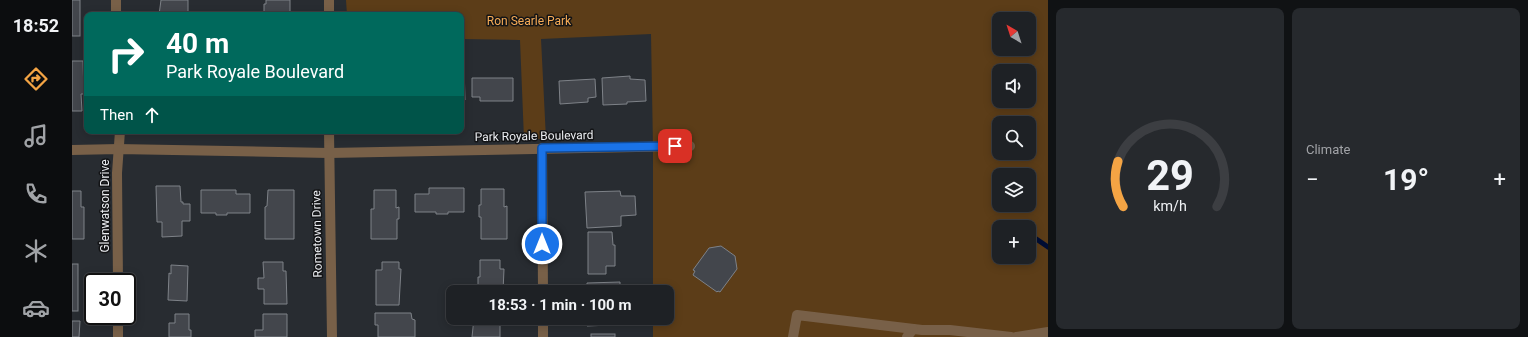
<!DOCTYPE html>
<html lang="en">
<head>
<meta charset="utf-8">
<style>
	body { margin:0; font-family:Roboto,sans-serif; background:#26292d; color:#f1f3f6; height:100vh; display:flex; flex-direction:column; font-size:15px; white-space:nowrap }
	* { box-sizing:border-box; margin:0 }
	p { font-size:13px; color:#a1a3a7 }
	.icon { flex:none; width:22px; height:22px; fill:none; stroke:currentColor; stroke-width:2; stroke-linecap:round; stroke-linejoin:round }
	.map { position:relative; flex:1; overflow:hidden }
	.drawer { display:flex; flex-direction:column; gap:8px; padding:8px; background:#101214; width:480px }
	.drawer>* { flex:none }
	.top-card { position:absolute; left:12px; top:12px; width:380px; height:122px; border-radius:8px; box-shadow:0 2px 10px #0003,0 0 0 1px #3c3e42; background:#00695c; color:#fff; overflow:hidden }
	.needle { width:26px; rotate:321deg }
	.fabs { position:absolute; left:920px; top:12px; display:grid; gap:8px }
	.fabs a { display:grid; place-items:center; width:44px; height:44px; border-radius:8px; background:#1e2125; box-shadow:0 2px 10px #0003,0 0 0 1px #3c3e42; font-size:20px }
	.speed { position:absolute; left:12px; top:273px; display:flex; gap:8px; font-size:20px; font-weight:700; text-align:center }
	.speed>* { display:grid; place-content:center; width:52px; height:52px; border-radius:50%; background:#1e2125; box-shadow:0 2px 10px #0003,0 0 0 1px #3c3e42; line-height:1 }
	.speed .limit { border:2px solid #111; border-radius:6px; background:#fff; color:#111 }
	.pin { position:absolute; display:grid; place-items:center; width:34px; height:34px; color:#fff; margin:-17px; border-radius:8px; box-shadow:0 2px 6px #0006 }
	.me { position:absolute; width:44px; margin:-22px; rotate:0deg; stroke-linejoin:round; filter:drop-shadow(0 0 3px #0008) }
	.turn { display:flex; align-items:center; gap:14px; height:84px; padding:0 16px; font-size:18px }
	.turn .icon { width:52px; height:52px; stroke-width:2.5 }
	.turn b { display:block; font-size:28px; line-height:34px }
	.then { display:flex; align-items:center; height:38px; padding:0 16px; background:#0003; gap:8px; font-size:15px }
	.big { font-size:30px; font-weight:700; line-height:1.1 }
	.drawer .tile { flex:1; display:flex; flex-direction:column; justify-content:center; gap:6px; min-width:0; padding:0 14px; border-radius:8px; background:#26292d }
	.drawer .dial { align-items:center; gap:0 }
	.dial svg { height:104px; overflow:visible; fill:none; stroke:#3c3e42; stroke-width:7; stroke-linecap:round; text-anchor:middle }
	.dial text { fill:#f1f3f6; stroke:none }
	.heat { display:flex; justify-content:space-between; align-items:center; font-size:22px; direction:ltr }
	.drawer .tiles { flex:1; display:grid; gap:8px; grid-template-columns:repeat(2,1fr) }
	.trip { position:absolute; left:374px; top:285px; width:228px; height:40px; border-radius:8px; background:#1e2125; box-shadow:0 2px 10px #0003,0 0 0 1px #3c3e42; font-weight:700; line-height:40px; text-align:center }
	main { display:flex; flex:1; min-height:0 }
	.tab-bar { display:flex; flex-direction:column; width:72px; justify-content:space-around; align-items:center; background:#0c0d0f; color:#a1a3a7 }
	.tab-bar .icon { width:28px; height:28px }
	.tab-bar .on { color:#f4a444 }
	.tab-bar b { font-size:18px; color:#f1f3f6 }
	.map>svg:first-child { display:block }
</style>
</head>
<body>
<main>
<nav class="tab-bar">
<b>18:52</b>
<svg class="icon on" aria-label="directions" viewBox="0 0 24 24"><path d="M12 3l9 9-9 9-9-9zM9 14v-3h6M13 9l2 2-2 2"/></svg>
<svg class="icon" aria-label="music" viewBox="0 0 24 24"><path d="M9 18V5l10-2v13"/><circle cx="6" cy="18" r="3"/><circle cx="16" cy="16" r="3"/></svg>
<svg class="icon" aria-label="phone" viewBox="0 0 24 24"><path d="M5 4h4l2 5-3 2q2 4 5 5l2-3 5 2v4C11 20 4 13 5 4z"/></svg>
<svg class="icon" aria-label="climate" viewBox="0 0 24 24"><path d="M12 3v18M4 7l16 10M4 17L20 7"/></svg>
<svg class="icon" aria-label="car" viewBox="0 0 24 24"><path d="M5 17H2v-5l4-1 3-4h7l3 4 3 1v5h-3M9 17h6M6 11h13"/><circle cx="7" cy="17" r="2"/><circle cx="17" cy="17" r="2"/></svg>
</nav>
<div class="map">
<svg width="976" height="337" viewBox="0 0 976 337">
	<rect width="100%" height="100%" fill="#282c31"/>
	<!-- green -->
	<path fill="#5c3d18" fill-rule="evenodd" d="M274 0H976V337H581V318H595V292H581V147L579 34 469 39 474 139H452L448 40 389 39V15H275ZM927 19H957V49H927ZM927 71H957V101H927ZM927 123H957V153H927ZM927 175H957V205H927ZM927 227H957V257H927Z"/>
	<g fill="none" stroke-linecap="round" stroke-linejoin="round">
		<!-- stream -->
		<g stroke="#000d34" stroke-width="5">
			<path d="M944 225 947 227"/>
			<path d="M957 234 976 247"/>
		</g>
	</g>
	<!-- building -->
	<g fill="#43464c" stroke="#7e8288">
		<rect x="0" y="0" width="8" height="36"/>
		<path d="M89 0H116V14L87 15Z"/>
		<path d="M194 0H218V15H192V4H194Z"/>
		<path d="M0 61H11L12 94H9L10 111H0Z"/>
		<path d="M389 66H392L393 100H389Z"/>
		<path d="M558 76V79L573 80 574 101 555 102V104L531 105 530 78Z"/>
		<path d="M400 78H441V101H408V97H400Z"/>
		<path d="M523 79 524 97 516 98V102L488 104 487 81Z"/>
		<path d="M84 186H108L109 202H111V204H118V221H110V236L90 237V222H85Z"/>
		<path d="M357 188H392V212H376V214H364V212H343V194H357Z"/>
		<path d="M409 189H432V207L435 206V239H409V217H407V205H409Z"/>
		<path d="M129 190H164V194H178V213H155V215H144V213H129Z"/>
		<path d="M196 190H222V239H193V207L195 206Z"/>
		<path d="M302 190H324V208L327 207V219H325V239H299V209H302Z"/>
		<path d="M0 191H9V207H12V239H0Z"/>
		<path d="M548 191 549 196H563L564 215 549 216V226L515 228 513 192Z"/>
		<path d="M516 232H540L541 245H543V266H534V274H516Z"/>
		<path d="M649 246 663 256 665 269 648 292 646 291 645 292 621 275 623 271 621 270 637 248Z"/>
		<path d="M408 260H428V269H432L431 292H408V288H406V277H408Z"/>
		<path d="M191 262H211V271H214L215 304H192V289H186V278H192Z"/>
		<path d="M310 262H327V269H329L327 305H304V270H310Z"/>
		<rect x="0" y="264" width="6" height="47"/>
		<path d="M99 265 116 266 115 301 96 300 97 273 99 274Z"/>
		<path d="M548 282V292H515V283Z"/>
		<path d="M303 313H339L340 319 343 320V337H306V325H303Z"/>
		<path d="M103 314H117V330H119V337H97V323H103Z"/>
		<path d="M191 314H215V337H183V330H191Z"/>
		<path d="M402 318H428V337H400Z"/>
		<path d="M515 318H538V325L515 326Z"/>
		<path d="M0 321H8L7 337H0Z"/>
		<rect x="519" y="334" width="24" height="3"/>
	</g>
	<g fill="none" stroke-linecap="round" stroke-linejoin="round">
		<!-- service -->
		<g stroke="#786048" stroke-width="10">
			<path d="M565 147 618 146"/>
			<path d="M721 337 725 315 850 330H878L939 337"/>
			<path d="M835 337 841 329"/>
			<path d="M944 337 976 332"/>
		</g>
		<!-- minor -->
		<g stroke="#786048" stroke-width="10">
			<path d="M44 0V15"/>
			<path d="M257 0V15"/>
			<path d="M257 131 260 337"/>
			<path d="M470 148 471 292"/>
			<path d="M0 150 46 149 257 153 565 147"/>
			<path d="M46 282 45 173 48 131"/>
			<path d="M46 316V337"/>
			<path d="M471 318V337"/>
		</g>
	</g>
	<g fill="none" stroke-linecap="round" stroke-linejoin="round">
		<!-- route casing -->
		<g stroke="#114b97" stroke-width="10">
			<path id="route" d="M470 244V148L603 146"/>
		</g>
		<!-- route -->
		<use href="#route" stroke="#1a73e8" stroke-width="7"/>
	</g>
	<g text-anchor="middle" stroke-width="3" stroke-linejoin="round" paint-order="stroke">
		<!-- park labels -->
		<g font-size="12" fill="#f7ac57" stroke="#131416">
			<text x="457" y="25">Ron Searle Park</text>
		</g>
		<!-- street labels -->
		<g font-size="12" fill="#ebedf1" stroke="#131416">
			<text transform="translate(462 136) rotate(-1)" y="4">Park Royale Boulevard</text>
			<text transform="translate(33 206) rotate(-90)" y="4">Glenwatson Drive</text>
			<text transform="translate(245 234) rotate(-91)" y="4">Rometown Drive</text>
		</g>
	</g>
</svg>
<div class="fabs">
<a><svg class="needle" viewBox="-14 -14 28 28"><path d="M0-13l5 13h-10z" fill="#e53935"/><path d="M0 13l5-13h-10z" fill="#a1a3a7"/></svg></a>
<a><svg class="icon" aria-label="sound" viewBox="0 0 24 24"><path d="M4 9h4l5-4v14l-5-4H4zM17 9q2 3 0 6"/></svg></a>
<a><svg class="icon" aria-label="search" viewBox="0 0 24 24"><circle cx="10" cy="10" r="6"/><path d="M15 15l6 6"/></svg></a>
<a><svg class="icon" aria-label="layers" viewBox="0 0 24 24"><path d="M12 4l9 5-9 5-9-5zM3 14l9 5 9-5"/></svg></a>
<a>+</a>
</div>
<div class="speed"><div class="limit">30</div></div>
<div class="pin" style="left:603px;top:146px;background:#d93025"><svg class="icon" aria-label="arrive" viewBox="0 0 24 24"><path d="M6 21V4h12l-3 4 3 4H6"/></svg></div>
<svg class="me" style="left:470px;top:244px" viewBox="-20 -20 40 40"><circle r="17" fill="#1a73e8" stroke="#fff" stroke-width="3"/><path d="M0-11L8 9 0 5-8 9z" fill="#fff"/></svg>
<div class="trip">18:53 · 1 min · 100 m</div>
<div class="top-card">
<div class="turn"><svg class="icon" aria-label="right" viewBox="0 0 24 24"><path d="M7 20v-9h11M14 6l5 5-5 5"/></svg><div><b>40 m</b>Park Royale Boulevard</div></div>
<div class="then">Then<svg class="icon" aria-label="ahead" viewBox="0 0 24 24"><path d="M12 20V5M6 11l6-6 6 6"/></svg></div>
</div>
</div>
<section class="drawer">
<div class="tiles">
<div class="tile dial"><svg viewBox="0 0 100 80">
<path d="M14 69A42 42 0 1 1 86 69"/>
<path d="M14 69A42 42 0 0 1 10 34" stroke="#f4a444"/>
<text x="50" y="56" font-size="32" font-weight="700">29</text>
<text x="50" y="72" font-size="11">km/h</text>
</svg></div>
<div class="tile"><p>Climate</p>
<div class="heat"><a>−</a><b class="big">19°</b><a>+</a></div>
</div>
</div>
</section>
</main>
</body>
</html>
